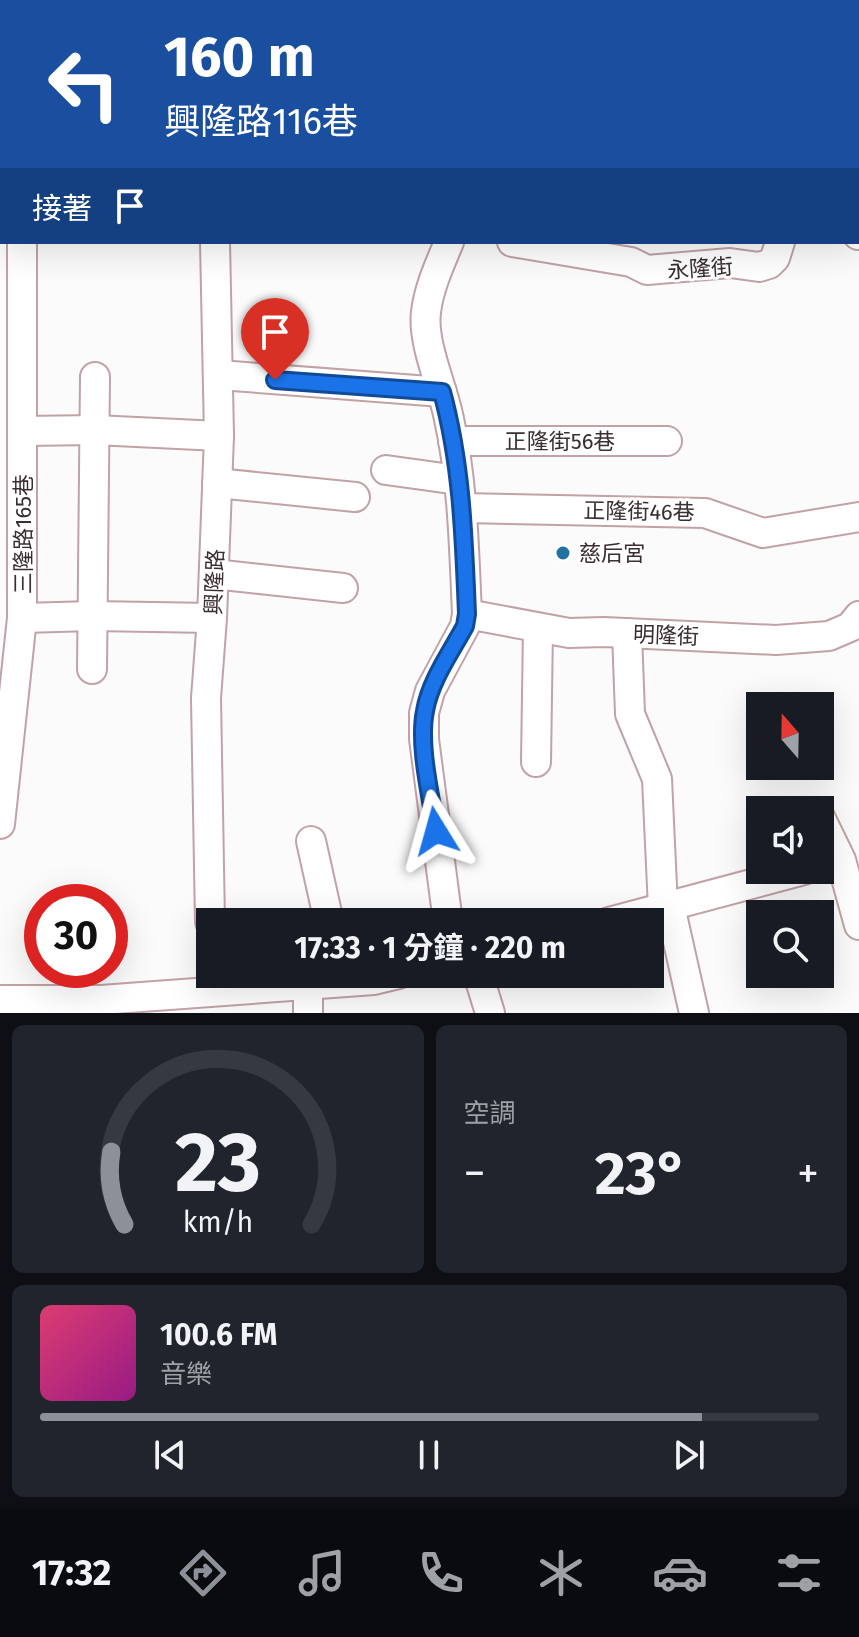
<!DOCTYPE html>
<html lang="zh-TW">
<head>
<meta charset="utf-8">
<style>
	body { margin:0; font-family:"Fira Sans","Noto Sans TC",sans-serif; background:#20242c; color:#f1f3f6; height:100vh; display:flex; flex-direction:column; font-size:30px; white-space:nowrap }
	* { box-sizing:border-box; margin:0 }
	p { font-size:26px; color:#9ea1a6 }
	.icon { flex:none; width:44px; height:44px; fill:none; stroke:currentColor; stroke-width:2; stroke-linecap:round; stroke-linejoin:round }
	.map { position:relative; height:1013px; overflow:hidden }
	.drawer { display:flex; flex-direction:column; gap:12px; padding:12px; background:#0d0f14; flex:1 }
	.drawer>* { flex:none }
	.hud { position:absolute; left:0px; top:0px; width:860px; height:244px; box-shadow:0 8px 32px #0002; background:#1a4fa0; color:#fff; overflow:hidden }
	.needle { width:52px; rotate:340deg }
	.controls { position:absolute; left:746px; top:692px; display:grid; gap:16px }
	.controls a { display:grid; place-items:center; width:88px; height:88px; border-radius:0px; background:#171b24; box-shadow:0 8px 32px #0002; font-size:40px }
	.speed { position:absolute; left:24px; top:884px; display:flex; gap:16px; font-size:40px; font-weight:700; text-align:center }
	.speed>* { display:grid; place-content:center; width:104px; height:104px; border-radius:50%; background:#171b24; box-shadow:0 8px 32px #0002; line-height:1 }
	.speed .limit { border:12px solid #d22; background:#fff; color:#111 }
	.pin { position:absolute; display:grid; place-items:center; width:68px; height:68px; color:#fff; margin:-82px -34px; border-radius:50% 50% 50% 0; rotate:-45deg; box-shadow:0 0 8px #0007 }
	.pin .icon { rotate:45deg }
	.me { position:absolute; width:88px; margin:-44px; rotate:352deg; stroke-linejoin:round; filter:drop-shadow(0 0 6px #0008) }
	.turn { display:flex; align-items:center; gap:28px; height:168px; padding:0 32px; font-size:36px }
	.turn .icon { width:104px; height:104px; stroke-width:2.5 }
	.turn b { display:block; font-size:56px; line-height:68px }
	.then { display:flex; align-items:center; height:76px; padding:0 32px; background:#0003; gap:16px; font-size:30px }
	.big { font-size:60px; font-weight:700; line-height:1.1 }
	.drawer .card { flex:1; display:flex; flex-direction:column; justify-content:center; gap:12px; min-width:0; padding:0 28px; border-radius:12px; background:#20242c }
	.drawer .dial { align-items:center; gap:0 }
	.dial svg { height:208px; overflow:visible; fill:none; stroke:#363941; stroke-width:7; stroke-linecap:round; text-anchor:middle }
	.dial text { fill:#f1f3f6; stroke:none }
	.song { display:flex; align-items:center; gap:24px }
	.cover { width:96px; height:96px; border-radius:12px; background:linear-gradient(135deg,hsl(340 70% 55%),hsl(310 70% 35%)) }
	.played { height:8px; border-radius:4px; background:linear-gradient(90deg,#8c9099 85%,#363941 85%) }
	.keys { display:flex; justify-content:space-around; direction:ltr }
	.heat { display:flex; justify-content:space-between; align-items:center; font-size:44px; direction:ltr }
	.drawer .tiles { flex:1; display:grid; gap:12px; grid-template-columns:1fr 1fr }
	.card:last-child { grid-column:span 2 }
	.trip { position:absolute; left:196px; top:908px; width:468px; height:80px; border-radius:0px; background:#171b24; box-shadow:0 8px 32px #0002; font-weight:700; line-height:80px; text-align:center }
	.menu { display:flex; height:128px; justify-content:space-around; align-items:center; background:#090b0e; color:#9ea1a6 }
	.menu .icon { width:56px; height:56px }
	.menu .on { color:#8c9099 }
	.menu b { font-size:36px; color:#f1f3f6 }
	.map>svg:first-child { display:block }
</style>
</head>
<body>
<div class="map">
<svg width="859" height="1013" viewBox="0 0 859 1013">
	<rect width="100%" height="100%" fill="#fbfbfb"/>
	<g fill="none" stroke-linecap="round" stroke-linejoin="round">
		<!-- minor casing -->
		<g stroke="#c1a2a7" stroke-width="32">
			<g id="minor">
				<path d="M12 0V2"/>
				<path d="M213 0V2"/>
				<path d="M512 2V0"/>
				<path d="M578 2V0"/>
				<path d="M662 2V0"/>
				<path d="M838 2V0"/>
				<path d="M0 189H2"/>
				<path d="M858 235H859"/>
				<path d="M512 242 631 262 647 270 730 263 759 267 769 264 775 258 780 242"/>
				<path d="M219 375 442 392"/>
				<path d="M23 431 95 430 219 436"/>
				<path d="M453 441H667"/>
				<path d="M386 470 458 480"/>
				<path d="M217 483 355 497"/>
				<path d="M462 508 705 513 763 533 859 517"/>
				<path d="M214 574 343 588"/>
				<path d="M467 614 569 633 604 632 776 640 829 636 850 627 859 616"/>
				<path d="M22 618 93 616 212 618"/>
				<path d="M627 633 630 714 657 779 663 908"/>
				<path d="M92 669 95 377"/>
				<path d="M536 762 538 628"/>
				<path d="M820 817 841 860 859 925"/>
				<path d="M0 824 22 618V242"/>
				<path d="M311 841 329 922"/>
				<path d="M670 906 694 1013"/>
				<path d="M210 922 206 698 212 618 219 436 215 242"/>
				<path d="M448 922 424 739V713L430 691 465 626 467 614C464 549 463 483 449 419 443 387 422 344 426 312 429 287 440 264 449 242"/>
				<path d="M609 922 804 870"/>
				<path d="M478 974 490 1013"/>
				<path d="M308 985V1013"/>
				<path d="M0 1000H101L374 980 399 974"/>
			</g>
		</g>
		<!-- minor -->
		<use href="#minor" stroke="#fff" stroke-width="28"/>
	</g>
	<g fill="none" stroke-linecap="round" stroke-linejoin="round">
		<!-- route casing -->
		<g stroke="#114b97" stroke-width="20">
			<path id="route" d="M275 380 442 392C462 465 464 540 467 614L465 626C451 652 430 681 425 711 418 746 431 796 436 831"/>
		</g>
		<!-- route -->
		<use href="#route" stroke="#1a73e8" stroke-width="14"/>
	</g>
	<!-- markers -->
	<circle fill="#2171a2" stroke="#fff" stroke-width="3" cx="563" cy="553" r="8"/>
	<g text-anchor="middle" stroke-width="6" stroke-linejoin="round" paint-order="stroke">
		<!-- street labels -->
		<g font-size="22" fill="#3a2e30" stroke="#fff">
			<text transform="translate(700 268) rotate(-4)" y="8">永隆街</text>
			<text x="560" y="449">正隆街56巷</text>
			<text transform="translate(639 511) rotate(1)" y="8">正隆街46巷</text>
			<text transform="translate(23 534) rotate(-90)" y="8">三隆路165巷</text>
			<text transform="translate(214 582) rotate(-88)" y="8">興隆路</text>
			<text transform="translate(666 635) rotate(2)" y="8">明隆街</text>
		</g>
		<!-- poi labels -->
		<g font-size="22" fill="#3a2e30" stroke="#fff" text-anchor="start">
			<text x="579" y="561">慈后宮</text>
		</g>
	</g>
</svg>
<div class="controls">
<a><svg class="needle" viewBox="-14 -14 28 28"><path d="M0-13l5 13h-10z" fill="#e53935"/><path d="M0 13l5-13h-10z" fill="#9ea1a6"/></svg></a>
<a><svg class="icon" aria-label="sound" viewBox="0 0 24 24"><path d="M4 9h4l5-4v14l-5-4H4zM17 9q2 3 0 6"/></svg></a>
<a><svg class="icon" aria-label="search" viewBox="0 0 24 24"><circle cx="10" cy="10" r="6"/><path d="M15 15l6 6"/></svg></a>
</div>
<div class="speed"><div class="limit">30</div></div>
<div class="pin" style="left:275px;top:380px;background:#d93025"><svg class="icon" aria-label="arrive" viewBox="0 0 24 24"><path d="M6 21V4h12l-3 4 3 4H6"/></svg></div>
<svg class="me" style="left:436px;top:831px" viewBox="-20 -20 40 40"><path d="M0-17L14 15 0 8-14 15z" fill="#1a73e8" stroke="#fff" stroke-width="4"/></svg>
<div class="trip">17:33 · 1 分鐘 · 220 m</div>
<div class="hud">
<div class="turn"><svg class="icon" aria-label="left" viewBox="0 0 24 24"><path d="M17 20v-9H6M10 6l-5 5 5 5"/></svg><div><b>160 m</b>興隆路116巷</div></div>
<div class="then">接著<svg class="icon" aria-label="arrive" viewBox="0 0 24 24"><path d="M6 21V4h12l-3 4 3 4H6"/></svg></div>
</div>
</div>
<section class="drawer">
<div class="tiles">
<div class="card dial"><svg viewBox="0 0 100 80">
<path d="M14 69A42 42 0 1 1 86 69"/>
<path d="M14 69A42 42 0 0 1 9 41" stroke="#8c9099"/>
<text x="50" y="56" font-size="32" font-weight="700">23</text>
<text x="50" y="72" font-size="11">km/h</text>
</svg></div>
<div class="card"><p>空調</p>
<div class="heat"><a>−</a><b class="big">23°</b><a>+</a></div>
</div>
<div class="card">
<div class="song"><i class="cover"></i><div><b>100.6 FM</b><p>音樂</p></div></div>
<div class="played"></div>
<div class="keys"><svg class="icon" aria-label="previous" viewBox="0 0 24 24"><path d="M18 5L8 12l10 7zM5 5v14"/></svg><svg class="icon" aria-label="pause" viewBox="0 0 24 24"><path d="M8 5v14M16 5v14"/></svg><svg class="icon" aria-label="next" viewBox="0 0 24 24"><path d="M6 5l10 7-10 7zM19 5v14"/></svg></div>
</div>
</div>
</section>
<nav class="menu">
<b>17:32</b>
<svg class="icon on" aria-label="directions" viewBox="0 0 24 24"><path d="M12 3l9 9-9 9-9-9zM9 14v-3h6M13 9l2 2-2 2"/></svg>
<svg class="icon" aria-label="music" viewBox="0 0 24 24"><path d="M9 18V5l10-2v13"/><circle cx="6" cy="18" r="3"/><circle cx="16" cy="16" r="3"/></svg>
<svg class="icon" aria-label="phone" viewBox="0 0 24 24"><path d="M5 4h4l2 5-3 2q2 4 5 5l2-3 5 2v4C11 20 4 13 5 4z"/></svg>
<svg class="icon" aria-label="climate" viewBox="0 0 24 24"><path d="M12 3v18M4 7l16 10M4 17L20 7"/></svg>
<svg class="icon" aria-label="car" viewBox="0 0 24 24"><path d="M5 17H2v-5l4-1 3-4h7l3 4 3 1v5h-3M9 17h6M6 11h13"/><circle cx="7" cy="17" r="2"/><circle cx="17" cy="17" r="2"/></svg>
<svg class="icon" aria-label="filters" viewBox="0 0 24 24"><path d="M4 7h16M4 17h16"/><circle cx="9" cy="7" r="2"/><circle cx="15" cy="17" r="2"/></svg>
</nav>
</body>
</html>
